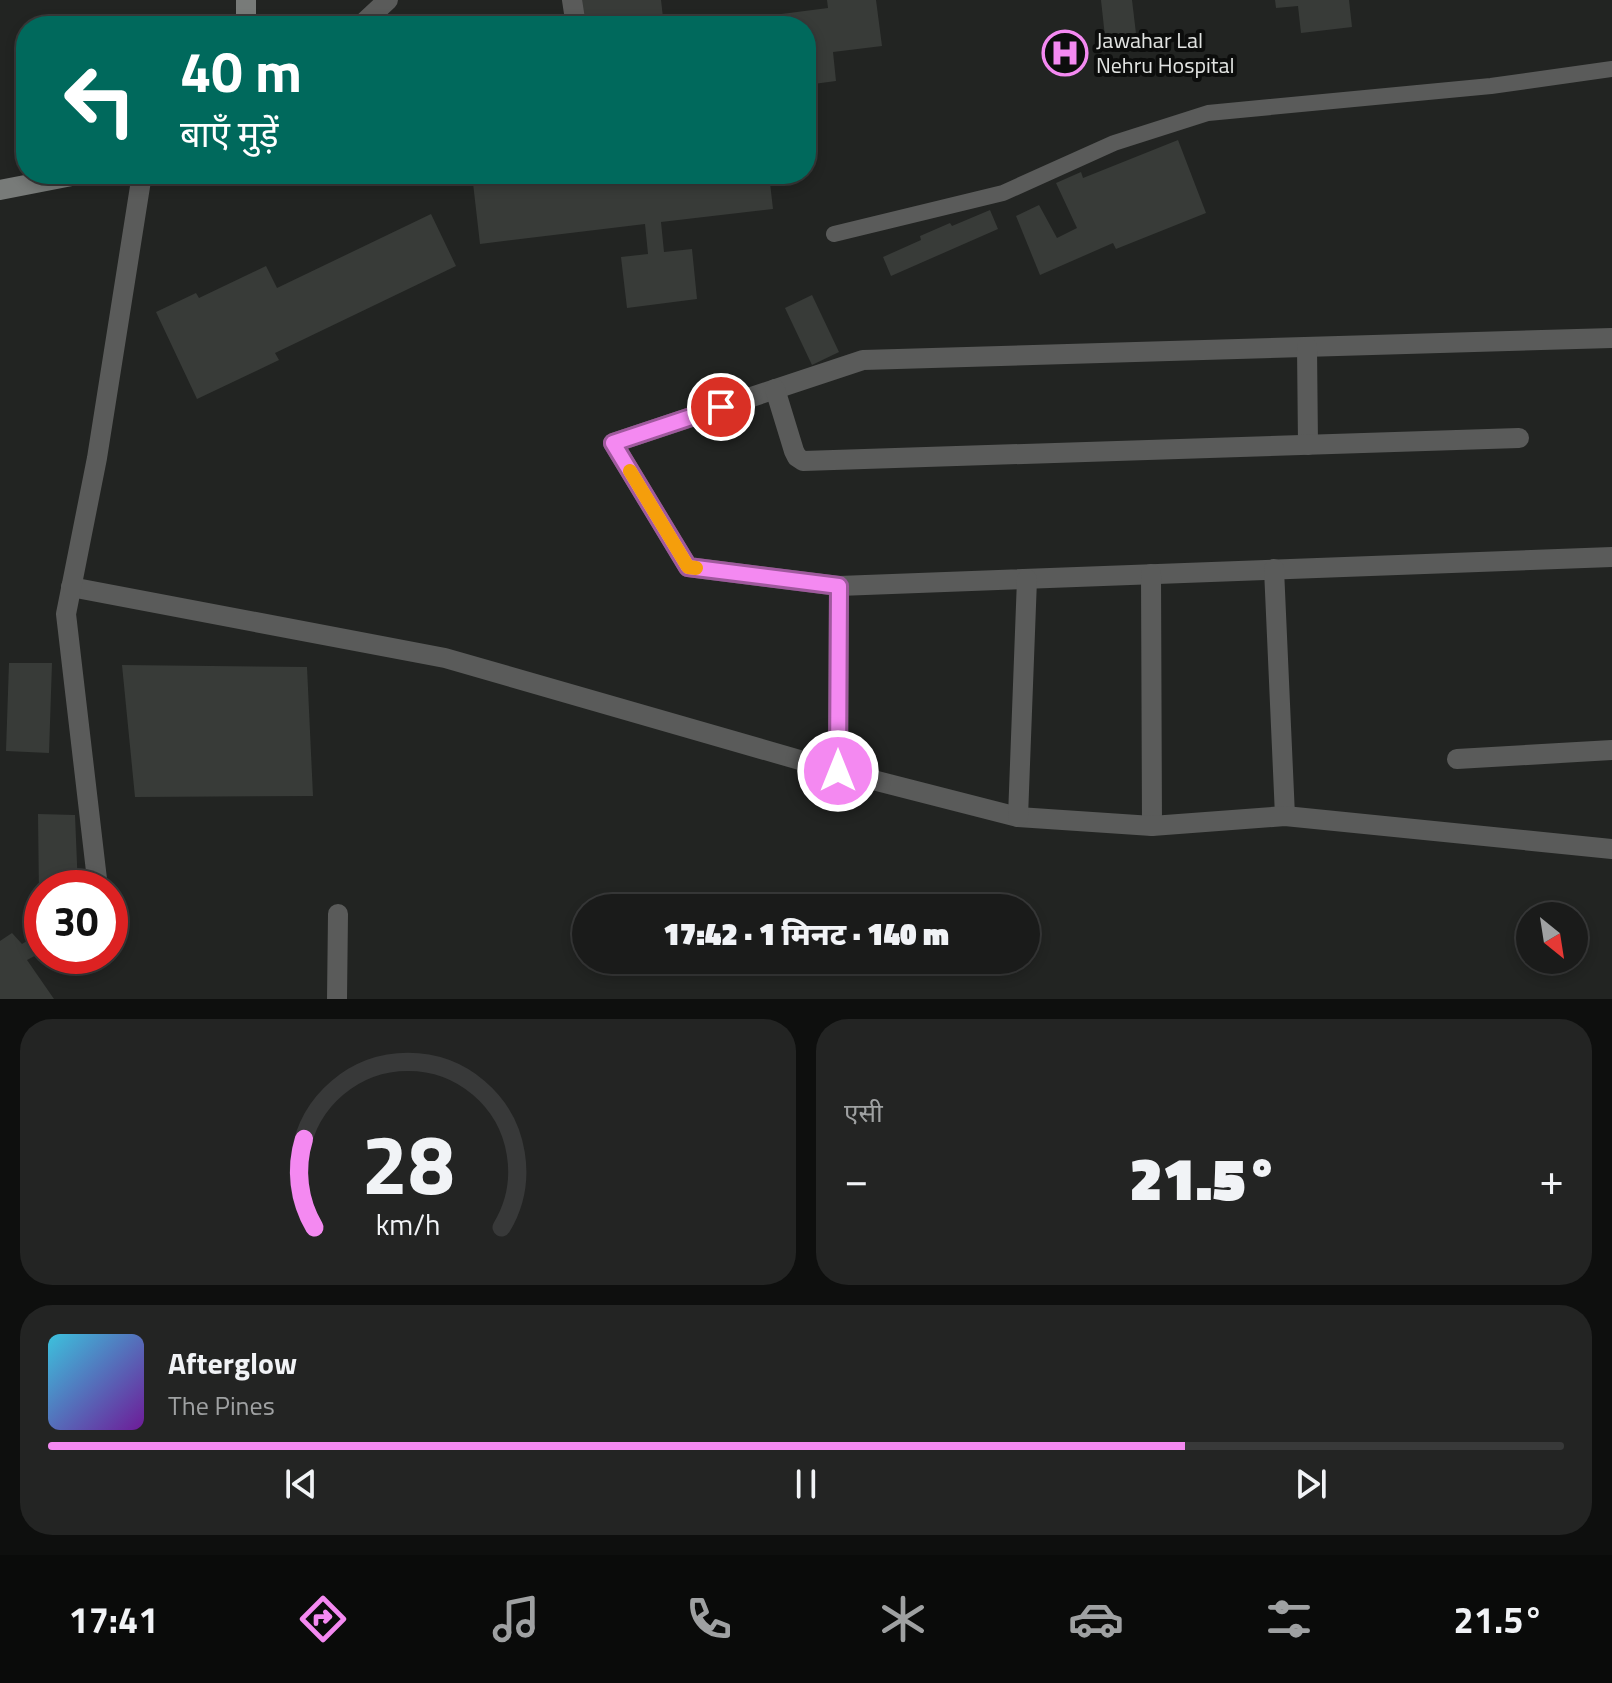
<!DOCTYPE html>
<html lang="hi">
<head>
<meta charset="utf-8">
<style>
	body { margin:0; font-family:"Titillium Web","Noto Sans Devanagari",sans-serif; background:#232423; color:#f1f3f6; height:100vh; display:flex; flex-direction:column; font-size:30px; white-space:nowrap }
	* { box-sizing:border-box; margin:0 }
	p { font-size:26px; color:#9fa1a2 }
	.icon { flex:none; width:44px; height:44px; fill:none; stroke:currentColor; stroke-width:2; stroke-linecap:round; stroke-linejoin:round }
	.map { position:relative; height:999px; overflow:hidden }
	.sheet { display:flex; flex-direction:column; gap:20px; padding:20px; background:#0e0f0e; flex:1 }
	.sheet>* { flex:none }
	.guide { position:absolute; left:16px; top:16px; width:800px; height:168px; border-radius:32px; box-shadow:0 4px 12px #0003,0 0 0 2px #383939; background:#00695c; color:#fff; overflow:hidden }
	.needle { width:52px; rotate:150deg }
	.tools { position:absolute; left:1516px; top:902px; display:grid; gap:16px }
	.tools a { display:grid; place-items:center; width:72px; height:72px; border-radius:50%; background:#1a1b1a; box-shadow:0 4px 12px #0003,0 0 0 2px #383939; font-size:40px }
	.speed { position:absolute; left:24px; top:870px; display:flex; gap:16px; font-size:40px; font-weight:700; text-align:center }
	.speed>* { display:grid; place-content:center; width:104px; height:104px; border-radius:50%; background:#1a1b1a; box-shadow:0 4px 12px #0003,0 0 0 2px #383939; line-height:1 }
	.speed .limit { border:12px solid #d22; background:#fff; color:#111 }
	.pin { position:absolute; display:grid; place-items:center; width:68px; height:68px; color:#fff; margin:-34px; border:4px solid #fff; border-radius:50%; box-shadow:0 2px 8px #0007 }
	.me { position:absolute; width:88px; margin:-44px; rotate:0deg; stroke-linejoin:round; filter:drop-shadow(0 0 6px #0008) }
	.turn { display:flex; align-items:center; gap:28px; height:168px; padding:0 32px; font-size:36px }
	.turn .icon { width:104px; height:104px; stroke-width:2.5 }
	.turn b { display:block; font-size:56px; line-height:68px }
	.big { font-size:60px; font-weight:800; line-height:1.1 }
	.sheet .tile { flex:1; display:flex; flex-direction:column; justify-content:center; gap:12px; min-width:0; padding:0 28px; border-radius:32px; background:#232423 }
	.sheet .dial { align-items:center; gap:0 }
	.dial svg { height:208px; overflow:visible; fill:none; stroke:#383939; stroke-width:7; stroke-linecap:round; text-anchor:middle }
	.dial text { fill:#f1f3f6; stroke:none }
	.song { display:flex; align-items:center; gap:24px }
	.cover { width:96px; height:96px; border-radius:12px; background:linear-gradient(135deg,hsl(190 70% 55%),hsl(280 70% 35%)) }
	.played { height:8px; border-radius:4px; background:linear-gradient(90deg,#f489f1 75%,#383939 75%) }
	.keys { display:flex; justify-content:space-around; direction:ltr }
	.heat { display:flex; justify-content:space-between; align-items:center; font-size:44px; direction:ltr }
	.sheet .tiles { flex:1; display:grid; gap:20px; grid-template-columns:1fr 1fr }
	.tile:last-child { grid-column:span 2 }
	.trip { position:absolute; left:572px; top:894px; width:468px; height:80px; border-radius:40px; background:#1a1b1a; box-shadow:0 4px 12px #0003,0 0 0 2px #383939; font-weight:800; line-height:80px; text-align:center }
	.tab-bar { display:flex; height:128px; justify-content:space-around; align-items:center; background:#0a0b0a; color:#9fa1a2 }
	.tab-bar .icon { width:56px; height:56px }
	.tab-bar .active { color:#f489f1 }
	.tab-bar b { font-size:36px; color:#f1f3f6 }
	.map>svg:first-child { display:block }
</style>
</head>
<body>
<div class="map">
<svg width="1612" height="999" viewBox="0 0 1612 999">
	<rect width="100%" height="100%" fill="#222422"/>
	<!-- building -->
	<g fill="#383b38">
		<path d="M580 0H661L664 26H583Z"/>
		<path d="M827 0H876L882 46 833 52 836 81 806 85V26H690L828 8Z"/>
		<path d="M1101 0H1132L1137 42 1106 46Z"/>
		<path d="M1275 0H1349L1352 27 1301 33 1298 6 1276 8Z"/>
		<path d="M1178 140 1206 213 1116 249 1113 243 1040 275 1016 216 1039 205 1057 238 1077 228 1056 183 1081 172 1083 178Z"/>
		<path d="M548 174H769L773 209 661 222 664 252 692 249 697 299 627 308 621 257 648 254 645 224 480 244 473 183Z"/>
		<path d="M990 210 998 229 891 276 883 257 921 240 920 236 950 223 952 226Z"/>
		<path d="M431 214 456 266 275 353 279 360 197 399 156 312 196 293 199 298 266 266 277 288Z"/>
		<path d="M812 295 839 352 812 365 785 308Z"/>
		<path d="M9 663H52L49 753 6 751Z"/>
		<path d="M122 665 307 667 313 796 135 797Z"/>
		<path d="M38 814 75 815 78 888H42V895H39Z"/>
		<path d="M42 932V952L27 960 54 999H0V941L12 933 22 944Z"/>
	</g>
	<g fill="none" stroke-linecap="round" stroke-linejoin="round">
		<!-- lane -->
		<path stroke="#5a5b5a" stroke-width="16" d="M834 234 1003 193 1114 143 1208 113 1491 86 1612 69"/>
		<!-- street -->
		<g stroke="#5a5b5a" stroke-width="20">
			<path d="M572 0 576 26"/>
			<path d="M360 26 388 0"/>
			<path d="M1612 338 863 360 613 443 688 567 839 586 1612 557"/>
			<path d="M1307 347 1308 445"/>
			<path d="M775 389 794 451 797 457 803 461 1519 438"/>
			<path d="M1274 569 1285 816"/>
			<path d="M1151 574 1152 826"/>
			<path d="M71 587 445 658 838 771 1018 817 1152 826 1285 816 1612 849"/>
			<path d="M1457 759 1612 750"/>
			<path d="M838 771 839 586"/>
			<path d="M1018 817 1027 579"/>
			<path d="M98 888 66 614 97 458 142 174"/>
			<path d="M337 999 338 914"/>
		</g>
		<!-- secondary -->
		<g stroke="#787b79" stroke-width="20">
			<path d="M246 26V0"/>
			<path d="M0 190 82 174"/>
		</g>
	</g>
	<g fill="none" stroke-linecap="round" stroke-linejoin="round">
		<!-- route casing -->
		<g stroke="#9f599d" stroke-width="20">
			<path id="route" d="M721 407 613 443 688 567 839 586 838 771"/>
		</g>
		<!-- route -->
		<use href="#route" stroke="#f489f1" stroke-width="14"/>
		<!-- slow -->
		<path stroke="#f59e0b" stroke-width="14" d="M630 471 688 567 696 568"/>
	</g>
	<!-- icons -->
	<defs>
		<g id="hospital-ring" transform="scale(2.3)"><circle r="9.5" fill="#0c0d0c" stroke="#f489f1" stroke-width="1.5"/><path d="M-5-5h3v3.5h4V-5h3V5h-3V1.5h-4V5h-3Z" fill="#f489f1"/></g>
	</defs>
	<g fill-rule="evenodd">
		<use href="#hospital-ring" x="1065" y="53"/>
	</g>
	<g text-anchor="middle" stroke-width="8" stroke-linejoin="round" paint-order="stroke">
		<!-- poi labels -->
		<g font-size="22" fill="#e2e4e2" stroke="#0c0d0c" text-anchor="start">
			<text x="1096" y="48">Jawahar Lal<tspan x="1096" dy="25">Nehru Hospital</tspan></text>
		</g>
	</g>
</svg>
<div class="tools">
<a><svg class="needle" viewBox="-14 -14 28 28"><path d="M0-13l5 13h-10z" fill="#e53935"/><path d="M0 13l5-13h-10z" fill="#9fa1a2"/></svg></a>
</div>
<div class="speed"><div class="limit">30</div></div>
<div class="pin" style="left:721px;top:407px;background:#d93025"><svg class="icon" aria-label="arrive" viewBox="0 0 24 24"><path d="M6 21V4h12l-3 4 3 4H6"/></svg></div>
<svg class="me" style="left:838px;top:771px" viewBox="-20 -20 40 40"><circle r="17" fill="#f489f1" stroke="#fff" stroke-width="3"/><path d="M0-11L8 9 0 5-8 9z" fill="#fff"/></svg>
<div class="trip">17:42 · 1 मिनट · 140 m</div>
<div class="guide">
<div class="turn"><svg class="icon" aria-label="left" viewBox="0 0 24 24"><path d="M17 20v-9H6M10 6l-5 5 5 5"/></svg><div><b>40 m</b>बाएँ मुड़ें</div></div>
</div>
</div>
<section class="sheet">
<div class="tiles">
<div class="tile dial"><svg viewBox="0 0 100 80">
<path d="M14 69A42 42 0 1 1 86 69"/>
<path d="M14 69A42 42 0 0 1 10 35" stroke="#f489f1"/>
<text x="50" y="56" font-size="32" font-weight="700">28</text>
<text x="50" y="72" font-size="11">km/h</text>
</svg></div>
<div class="tile"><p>एसी</p>
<div class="heat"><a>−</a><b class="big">21.5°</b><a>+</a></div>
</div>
<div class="tile">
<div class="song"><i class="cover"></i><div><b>Afterglow</b><p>The Pines</p></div></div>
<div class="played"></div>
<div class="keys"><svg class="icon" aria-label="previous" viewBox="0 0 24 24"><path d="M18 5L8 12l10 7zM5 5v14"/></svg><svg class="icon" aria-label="pause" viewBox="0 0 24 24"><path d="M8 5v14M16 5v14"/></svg><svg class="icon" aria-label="next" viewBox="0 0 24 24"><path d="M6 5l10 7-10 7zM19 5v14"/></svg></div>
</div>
</div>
</section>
<nav class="tab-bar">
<b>17:41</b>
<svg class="icon active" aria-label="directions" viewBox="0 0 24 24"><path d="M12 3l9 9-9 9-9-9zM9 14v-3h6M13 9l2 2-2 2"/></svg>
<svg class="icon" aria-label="music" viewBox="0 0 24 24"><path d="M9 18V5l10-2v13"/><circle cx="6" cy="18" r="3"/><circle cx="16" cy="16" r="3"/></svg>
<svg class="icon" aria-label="phone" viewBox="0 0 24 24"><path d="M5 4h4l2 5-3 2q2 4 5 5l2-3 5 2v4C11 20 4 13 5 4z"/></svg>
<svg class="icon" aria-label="climate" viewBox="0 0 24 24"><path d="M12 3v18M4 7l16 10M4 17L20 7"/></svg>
<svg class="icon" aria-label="car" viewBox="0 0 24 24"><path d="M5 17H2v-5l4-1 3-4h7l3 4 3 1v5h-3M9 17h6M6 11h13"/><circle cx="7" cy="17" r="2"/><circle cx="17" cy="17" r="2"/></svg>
<svg class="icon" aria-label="filters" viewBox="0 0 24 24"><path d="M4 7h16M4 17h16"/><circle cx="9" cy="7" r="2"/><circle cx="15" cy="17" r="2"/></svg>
<b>21.5°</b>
</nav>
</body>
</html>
